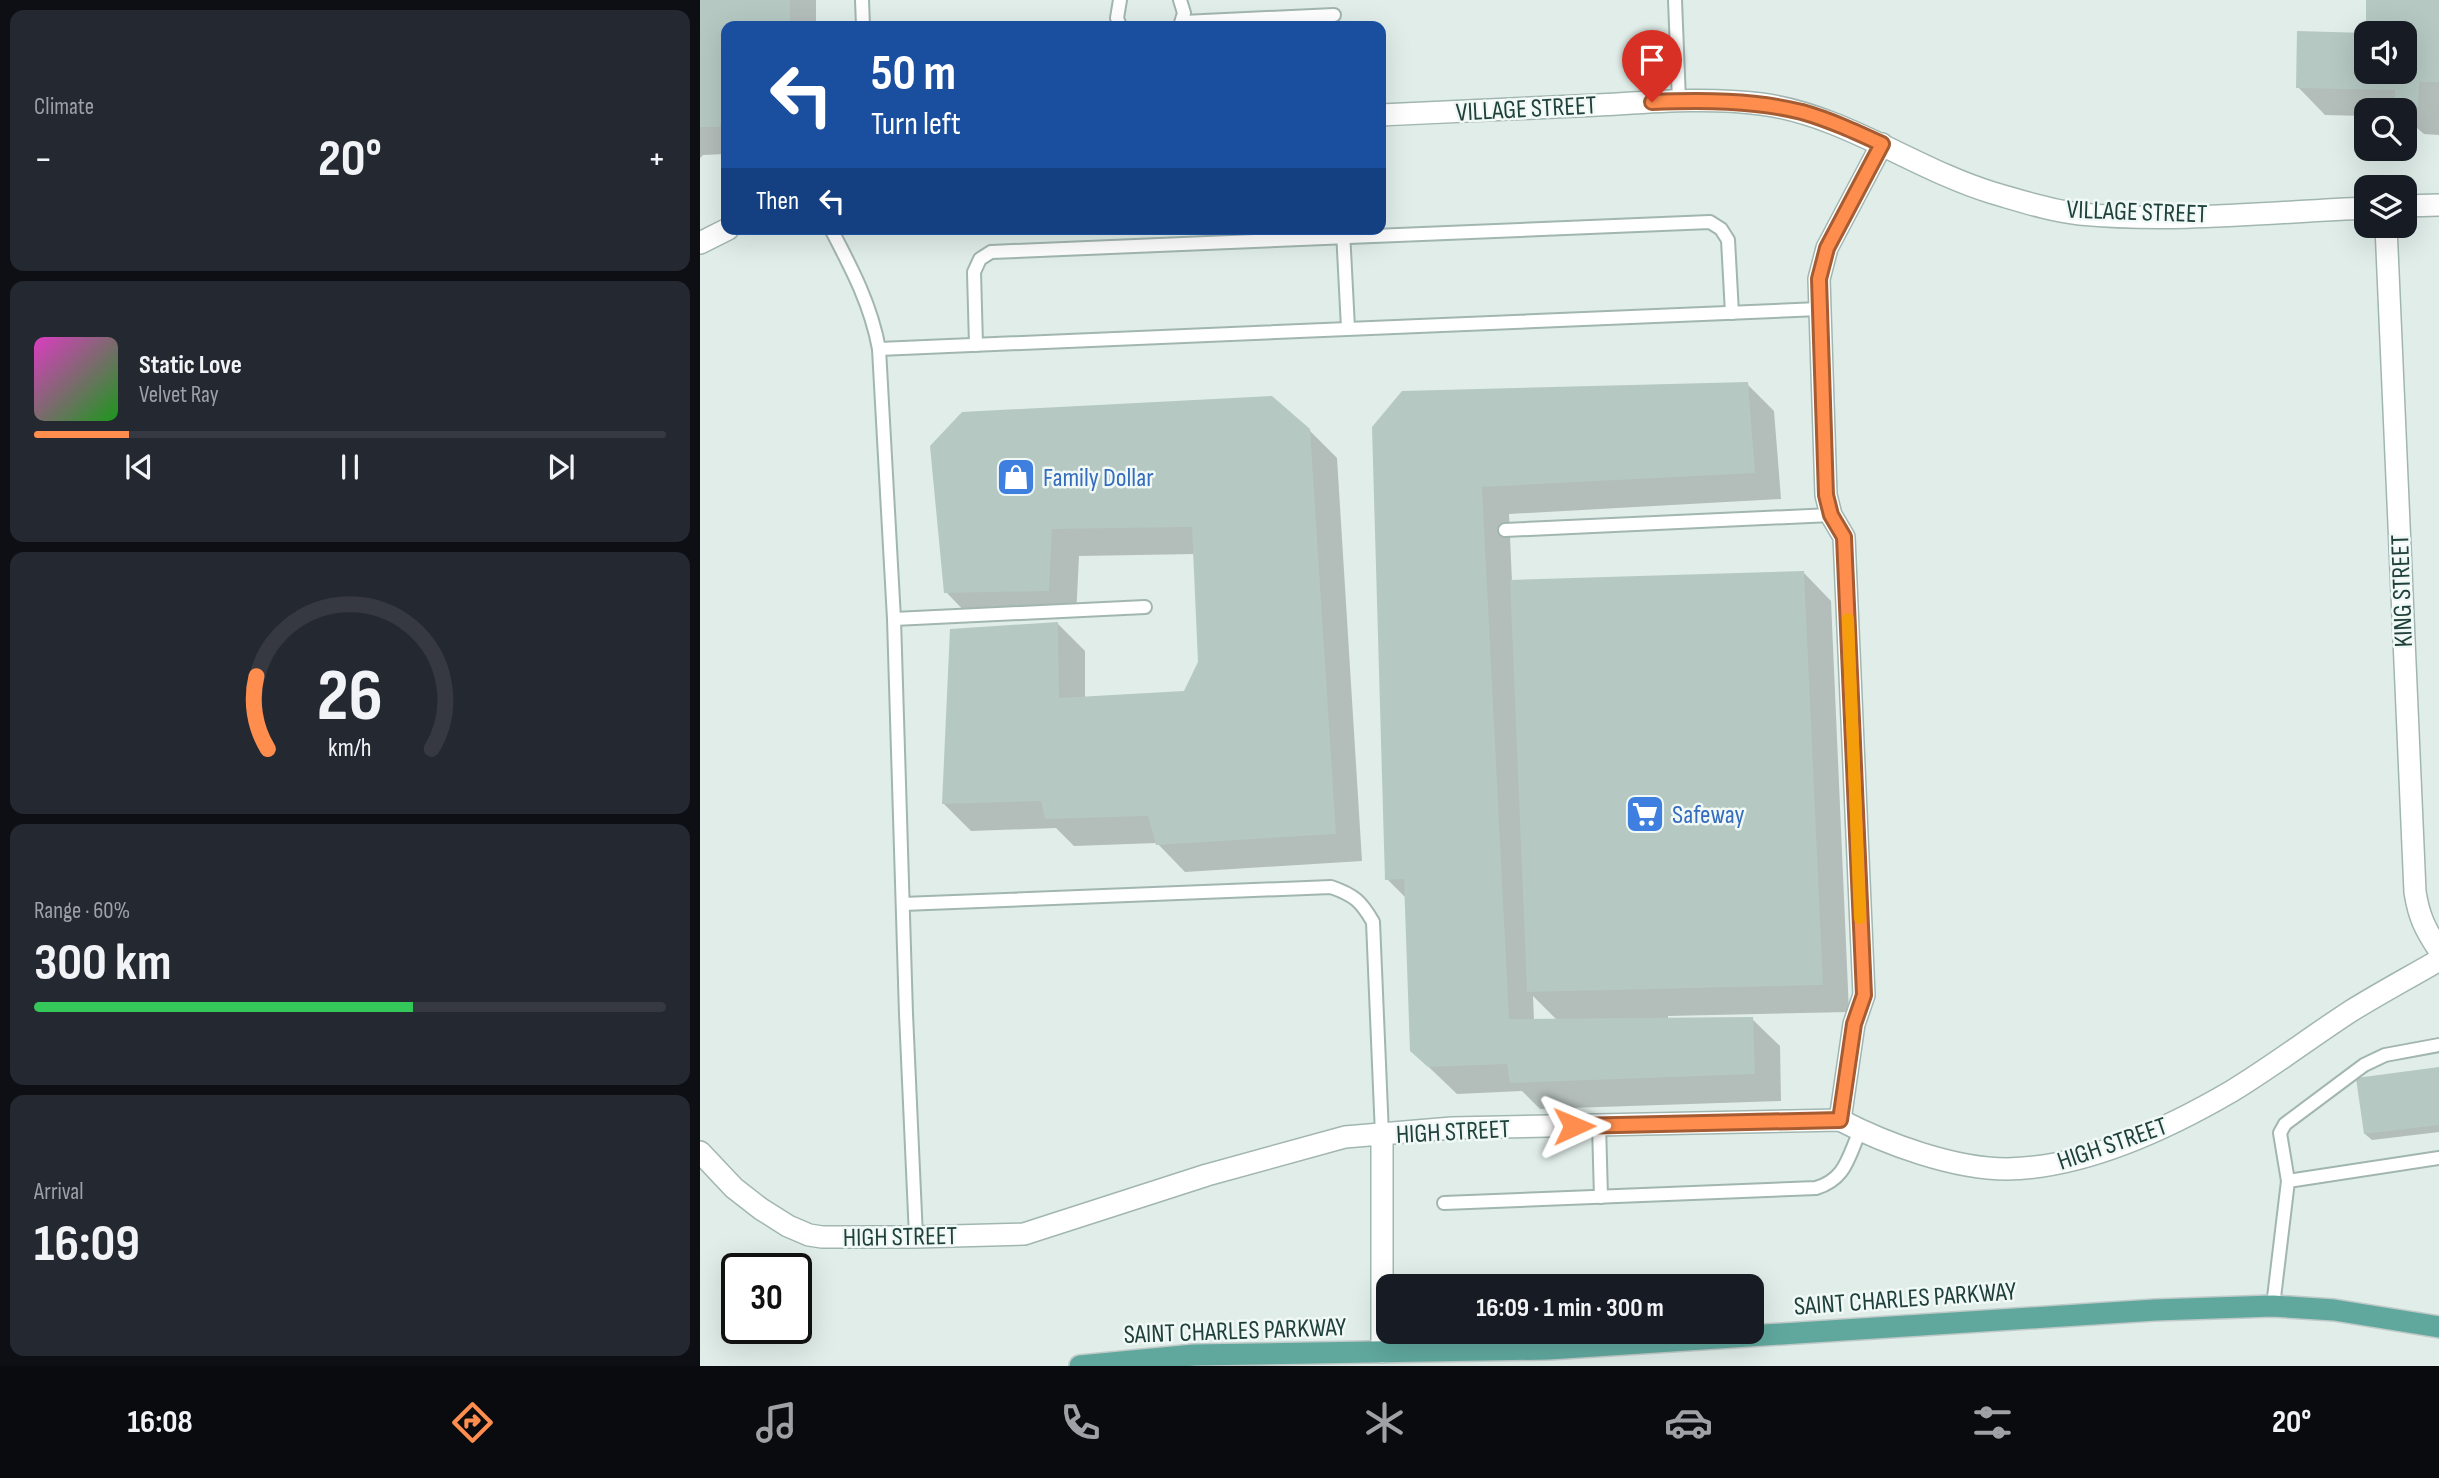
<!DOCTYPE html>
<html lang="en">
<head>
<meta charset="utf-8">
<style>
	body { margin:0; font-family:"Sofia Sans Condensed",sans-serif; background:#242831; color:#f1f3f6; height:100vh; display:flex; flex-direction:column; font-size:26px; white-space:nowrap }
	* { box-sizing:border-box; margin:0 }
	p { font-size:23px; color:#9ea1a6 }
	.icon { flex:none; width:38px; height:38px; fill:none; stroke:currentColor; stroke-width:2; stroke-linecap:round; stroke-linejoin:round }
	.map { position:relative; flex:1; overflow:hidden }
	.details { display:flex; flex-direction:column; gap:10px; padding:10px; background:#0d0f14; width:700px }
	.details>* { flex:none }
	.top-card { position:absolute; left:21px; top:21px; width:665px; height:214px; border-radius:14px; box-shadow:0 7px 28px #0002; background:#1a4fa0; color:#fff; overflow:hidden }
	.controls { position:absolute; left:1654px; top:21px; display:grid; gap:14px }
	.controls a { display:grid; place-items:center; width:63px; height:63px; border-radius:14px; background:#171b24; box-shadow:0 7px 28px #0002; font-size:35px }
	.speed { position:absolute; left:21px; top:1253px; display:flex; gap:14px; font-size:35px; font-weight:700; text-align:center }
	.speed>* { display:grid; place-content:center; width:91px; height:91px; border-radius:50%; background:#171b24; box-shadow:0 7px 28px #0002; line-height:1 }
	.speed .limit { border:4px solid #111; border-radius:10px; background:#fff; color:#111 }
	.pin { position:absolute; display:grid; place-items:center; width:60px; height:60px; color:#fff; margin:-72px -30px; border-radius:50% 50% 50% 0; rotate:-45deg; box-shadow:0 0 7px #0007 }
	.pin .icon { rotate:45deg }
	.me { position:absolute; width:77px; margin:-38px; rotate:89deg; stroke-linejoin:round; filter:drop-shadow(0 0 5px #0008) }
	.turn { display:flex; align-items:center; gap:24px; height:147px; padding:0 35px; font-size:32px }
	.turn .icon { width:91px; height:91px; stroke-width:2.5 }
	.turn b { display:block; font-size:49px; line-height:60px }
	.then { display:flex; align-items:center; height:66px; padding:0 35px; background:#0003; gap:14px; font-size:26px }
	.big { font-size:52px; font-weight:700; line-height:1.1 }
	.details .card { flex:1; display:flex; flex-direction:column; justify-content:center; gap:10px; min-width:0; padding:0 24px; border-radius:14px; background:#242831 }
	.details .dial { align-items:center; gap:0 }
	.dial svg { height:182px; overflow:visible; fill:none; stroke:#363941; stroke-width:7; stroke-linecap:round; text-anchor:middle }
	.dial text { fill:#f1f3f6; stroke:none }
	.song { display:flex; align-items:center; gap:21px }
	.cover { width:84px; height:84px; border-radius:10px; background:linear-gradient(135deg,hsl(310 70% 55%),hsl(120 70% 35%)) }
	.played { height:7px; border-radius:4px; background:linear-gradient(90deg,#ff8d4d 15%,#363941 15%) }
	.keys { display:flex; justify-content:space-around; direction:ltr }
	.heat { display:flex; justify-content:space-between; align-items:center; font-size:38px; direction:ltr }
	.charge { height:10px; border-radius:5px; background:linear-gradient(90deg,#34c759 60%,#363941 0) }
	.trip { position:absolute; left:676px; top:1274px; width:388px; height:70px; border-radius:14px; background:#171b24; box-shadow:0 7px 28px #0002; font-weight:700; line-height:70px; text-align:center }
	.dock { display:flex; height:112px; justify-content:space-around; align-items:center; background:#090b0e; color:#9ea1a6 }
	.dock .icon { width:49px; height:49px }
	.dock .active { color:#ff8d4d }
	.dock b { font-size:32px; color:#f1f3f6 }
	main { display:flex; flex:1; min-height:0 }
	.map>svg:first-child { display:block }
</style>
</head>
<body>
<main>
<section class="details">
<div class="card"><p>Climate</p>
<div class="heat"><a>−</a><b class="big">20°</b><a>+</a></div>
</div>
<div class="card">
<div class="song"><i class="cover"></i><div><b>Static Love</b><p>Velvet Ray</p></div></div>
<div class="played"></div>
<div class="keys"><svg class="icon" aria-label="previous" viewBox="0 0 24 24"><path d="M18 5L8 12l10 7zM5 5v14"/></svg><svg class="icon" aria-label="pause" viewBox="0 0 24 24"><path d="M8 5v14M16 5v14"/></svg><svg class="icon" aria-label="next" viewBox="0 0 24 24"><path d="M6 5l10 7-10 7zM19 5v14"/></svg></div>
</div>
<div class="card dial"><svg viewBox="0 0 100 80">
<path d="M14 69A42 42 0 1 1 86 69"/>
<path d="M14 69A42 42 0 0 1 9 37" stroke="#ff8d4d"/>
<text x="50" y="56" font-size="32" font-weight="700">26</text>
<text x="50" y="72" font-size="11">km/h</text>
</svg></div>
<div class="card"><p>Range · 60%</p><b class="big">300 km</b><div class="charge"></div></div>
<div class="card"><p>Arrival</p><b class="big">16:09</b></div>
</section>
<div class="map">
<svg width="1739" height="1366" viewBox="0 0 1739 1366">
	<rect width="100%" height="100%" fill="#e0ede9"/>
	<!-- shadow -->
	<g fill="#0003" fill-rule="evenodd">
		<path d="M0 0H116V26H26V154L3 155 0 158Z"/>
		<path d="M1668 0H1739V135L1724 134 1704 117V110H1666V116L1625 115 1598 87 1666 34V72H1704V33H1667Z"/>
		<path d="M1047 384 1074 411 1081 499 809 514 812 582 1104 573 1131 601 1149 1012 968 1016V1020L1052 1019 1080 1046 1081 1101 840 1109 822 1091 757 1094 711 1050 706 898 687 879 674 427ZM833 996 858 1021H834Z"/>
		<path d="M609 430 637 458 662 861 485 872 457 843 374 846 356 828 271 831 243 803 358 624 385 651V698L485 693 500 663 495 554 379 556 376 618 273 620 246 592 232 447Z"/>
		<path d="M1739 1069V1132L1672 1140 1665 1134 1658 1079Z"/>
	</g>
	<!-- building -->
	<g fill="#b5c8c2" fill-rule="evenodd">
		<path d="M0 0H90V26H26V118L19 127H0Z"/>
		<path d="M1666 0H1739V82H1719L1718 108 1695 107V90L1596 88 1597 31 1666 33ZM1666 33H1704V72H1666Z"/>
		<path d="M1048 382 1055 473 782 487 809 1019 1053 1017 1055 1074 810 1083 807 1064 728 1067 710 1051 704 879 685 880 672 427 702 391Z"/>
		<path d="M572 396 610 429 636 834 456 845 448 816 345 819 341 801 242 804 250 629 358 622 359 698 484 691 498 662 492 527 352 529 349 591 244 593 230 446 262 412Z"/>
		<path d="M1104 571 1123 985 827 992 810 580Z"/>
		<path d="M1739 1067V1125L1664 1134 1656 1078Z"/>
	</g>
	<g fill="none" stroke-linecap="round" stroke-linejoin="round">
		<!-- lane casing -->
		<g stroke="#a2b6b1" stroke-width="16">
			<g id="lane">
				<path d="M162 0 163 26"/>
				<path d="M420 0 417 18 420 26"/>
				<path d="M480 0 484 13 480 26"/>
				<path d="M975 0 979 101"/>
				<path d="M483 22 634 15"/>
				<path d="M131 229C152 269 171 305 179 349L194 619 206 1014 216 1237"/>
				<path d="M643 231 648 328"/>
				<path d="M276 345 274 272 280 259 291 252 1010 222 1021 229 1028 240 1032 313"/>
				<path d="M179 349 1119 309"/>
				<path d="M805 530 1131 515"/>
				<path d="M194 619 445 607"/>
				<path d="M203 904 631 887C654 895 661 901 673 922L682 1135"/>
				<path d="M899 1125 901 1197"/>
				<path d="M1588 1181 1580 1133 1585 1124 1664 1065 1685 1055 1739 1045"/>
				<path d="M744 1203 1116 1188C1146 1179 1148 1157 1160 1131"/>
				<path d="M1573 1306 1588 1181 1739 1158"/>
			</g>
		</g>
		<!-- street casing -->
		<g stroke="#a2b6b1" stroke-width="24">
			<g id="street">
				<path d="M681 115C753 111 825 108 898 105 952 102 1007 97 1061 104 1145 115 1214 169 1293 193 1321 201 1351 211 1380 214 1475 223 1572 212 1666 208"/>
				<path d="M1704 206 1739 205"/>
				<path d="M1686 226 1715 892C1719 917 1725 929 1739 950"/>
				<path d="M0 243 28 229"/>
				<path d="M1140 1120 1154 1024 1164 995 1144 537 1131 515 1126 495 1119 279 1127 248 1182 144"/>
				<path d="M682 1135V1352"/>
				<path d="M0 1152 34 1188 61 1209 88 1226 109 1235 122 1237H216L324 1234 507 1175 645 1137 752 1128 1140 1120C1186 1144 1254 1169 1307 1169 1383 1168 1467 1129 1532 1091 1573 1066 1611 1037 1651 1011 1680 993 1710 977 1739 960"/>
			</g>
		</g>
		<!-- primary casing -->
		<g stroke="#c0cac8" stroke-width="24">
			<path id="primary" d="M380 1366 494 1355 848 1349 1455 1310 1573 1306 1634 1310 1739 1327"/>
		</g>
		<!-- lane -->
		<use href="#lane" stroke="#fff" stroke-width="12"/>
		<!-- street -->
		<use href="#street" stroke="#fff" stroke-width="21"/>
		<!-- primary -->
		<use href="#primary" stroke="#60a89e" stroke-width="21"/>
	</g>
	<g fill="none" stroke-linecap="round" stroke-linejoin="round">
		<!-- route casing -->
		<g stroke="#a65c32" stroke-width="18">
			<path id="route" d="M874 1126 1140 1120 1154 1024 1164 995 1144 537 1131 515 1126 495 1119 279 1127 248 1182 144C1156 132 1130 120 1102 112 1054 100 1002 100 952 102"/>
		</g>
		<!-- route -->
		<use href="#route" stroke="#ff8d4d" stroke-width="12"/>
		<!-- slow -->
		<path stroke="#f59e0b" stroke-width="12" d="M1148 619 1160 918"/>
	</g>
	<!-- icons -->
	<defs>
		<g id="shop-square" transform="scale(2.0125)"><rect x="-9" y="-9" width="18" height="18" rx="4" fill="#3f7fe0" stroke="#f1f9f6"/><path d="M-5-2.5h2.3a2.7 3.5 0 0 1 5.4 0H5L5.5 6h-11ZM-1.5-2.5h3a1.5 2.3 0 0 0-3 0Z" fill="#fff"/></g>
		<g id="supermarket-square" transform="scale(2.0125)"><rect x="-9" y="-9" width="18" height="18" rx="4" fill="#3f7fe0" stroke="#f1f9f6"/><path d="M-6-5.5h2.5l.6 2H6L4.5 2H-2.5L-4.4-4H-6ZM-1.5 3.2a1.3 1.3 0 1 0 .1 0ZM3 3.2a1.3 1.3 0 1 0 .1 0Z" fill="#fff"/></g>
	</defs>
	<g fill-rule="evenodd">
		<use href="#shop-square" x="316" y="477"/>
		<use href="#supermarket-square" x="945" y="814"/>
	</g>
	<g text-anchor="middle" stroke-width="5" stroke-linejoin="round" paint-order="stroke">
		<!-- street labels -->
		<g font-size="26" fill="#1f403b" stroke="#f1f9f6">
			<text transform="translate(826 108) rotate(-3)" y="9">VILLAGE STREET</text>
			<text transform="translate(1437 211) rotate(2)" y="9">VILLAGE STREET</text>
			<text transform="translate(1701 591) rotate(-92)" y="9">KING STREET</text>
			<text transform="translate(753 1131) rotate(-3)" y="9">HIGH STREET</text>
			<text transform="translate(1412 1143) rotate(-19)" y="9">HIGH STREET</text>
			<text transform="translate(200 1236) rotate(-1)" y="9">HIGH STREET</text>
			<text transform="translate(1205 1298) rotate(-4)" y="9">SAINT CHARLES PARKWAY</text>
			<text transform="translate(535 1330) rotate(-2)" y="9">SAINT CHARLES PARKWAY</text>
		</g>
		<!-- shop labels -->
		<g font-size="26" fill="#366cbe" stroke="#f1f9f6" text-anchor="start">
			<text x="343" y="486">Family Dollar</text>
			<text x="972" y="823">Safeway</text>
		</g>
	</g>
</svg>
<div class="controls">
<a><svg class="icon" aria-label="sound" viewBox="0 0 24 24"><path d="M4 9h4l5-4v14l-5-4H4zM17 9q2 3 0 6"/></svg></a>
<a><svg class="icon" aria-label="search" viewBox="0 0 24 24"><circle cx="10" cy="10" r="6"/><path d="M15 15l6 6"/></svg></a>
<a><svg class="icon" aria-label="layers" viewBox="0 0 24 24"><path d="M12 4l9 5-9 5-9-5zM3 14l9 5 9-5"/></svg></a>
</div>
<div class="speed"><div class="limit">30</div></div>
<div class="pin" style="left:952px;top:102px;background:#d93025"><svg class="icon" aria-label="arrive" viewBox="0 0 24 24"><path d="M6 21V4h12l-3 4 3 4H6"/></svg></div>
<svg class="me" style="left:874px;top:1126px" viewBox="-20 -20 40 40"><path d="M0-17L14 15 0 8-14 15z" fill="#ff8d4d" stroke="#fff" stroke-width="4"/></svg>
<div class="trip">16:09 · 1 min · 300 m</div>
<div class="top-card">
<div class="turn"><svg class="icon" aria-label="left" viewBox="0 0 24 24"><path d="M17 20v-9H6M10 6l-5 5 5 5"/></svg><div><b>50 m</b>Turn left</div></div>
<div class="then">Then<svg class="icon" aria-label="left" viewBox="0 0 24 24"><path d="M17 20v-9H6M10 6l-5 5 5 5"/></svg></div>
</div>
</div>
</main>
<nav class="dock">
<b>16:08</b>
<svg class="icon active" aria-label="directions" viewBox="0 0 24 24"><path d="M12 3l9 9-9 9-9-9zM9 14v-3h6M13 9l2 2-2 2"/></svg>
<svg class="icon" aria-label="music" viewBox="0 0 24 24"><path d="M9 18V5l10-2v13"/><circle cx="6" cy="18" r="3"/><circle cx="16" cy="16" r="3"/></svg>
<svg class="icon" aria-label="phone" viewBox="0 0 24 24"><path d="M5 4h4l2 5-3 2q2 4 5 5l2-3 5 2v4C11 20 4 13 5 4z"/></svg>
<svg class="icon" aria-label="climate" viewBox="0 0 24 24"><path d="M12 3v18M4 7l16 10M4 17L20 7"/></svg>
<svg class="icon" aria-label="car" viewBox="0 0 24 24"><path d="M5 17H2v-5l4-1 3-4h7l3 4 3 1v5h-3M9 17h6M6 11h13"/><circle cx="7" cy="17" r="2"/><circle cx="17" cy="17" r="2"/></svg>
<svg class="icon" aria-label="filters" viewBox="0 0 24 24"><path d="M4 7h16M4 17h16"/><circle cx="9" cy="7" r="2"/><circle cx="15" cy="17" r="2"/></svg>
<b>20°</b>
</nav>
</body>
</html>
